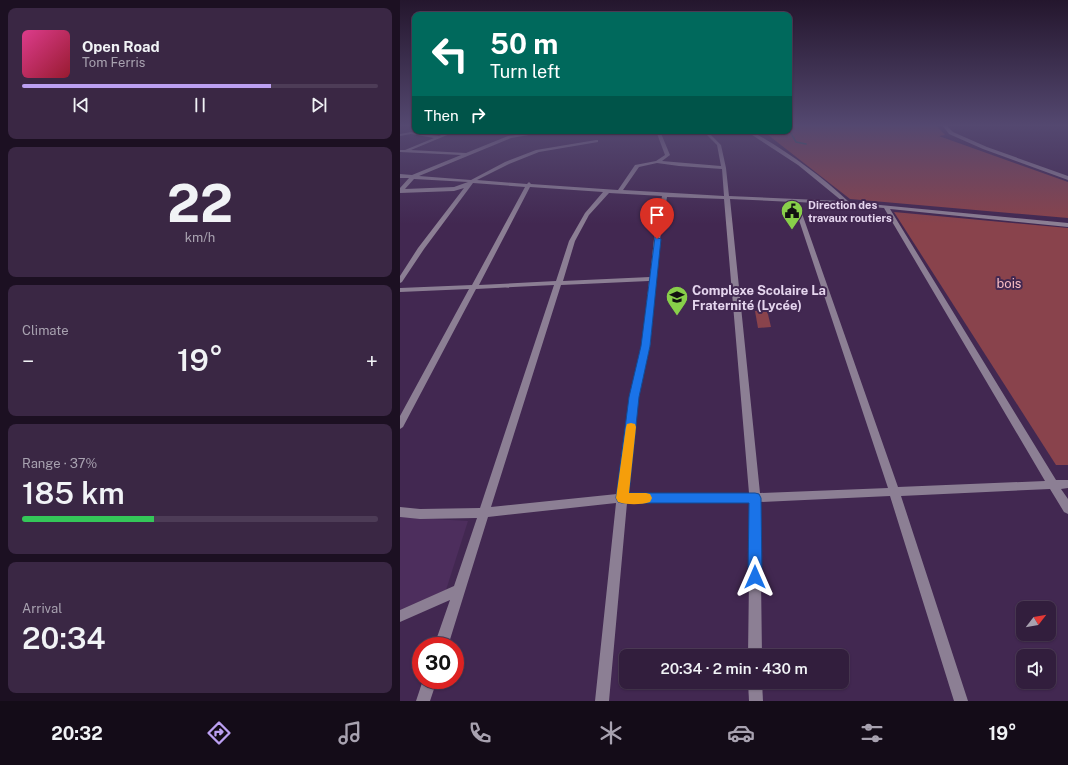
<!DOCTYPE html>
<html lang="en">
<head>
<meta charset="utf-8">
<style>
	body { margin:0; font-family:"Public Sans",sans-serif; background:#3a2744; color:#f1f3f6; height:100vh; display:flex; flex-direction:column; font-size:15px; white-space:nowrap }
	* { box-sizing:border-box; margin:0 }
	p { font-size:13px; color:#a8a2b0 }
	.icon { flex:none; width:22px; height:22px; fill:none; stroke:currentColor; stroke-width:2; stroke-linecap:round; stroke-linejoin:round }
	.map { position:relative; flex:1; overflow:hidden }
	.side { display:flex; flex-direction:column; gap:8px; padding:8px; background:#1c1022; width:400px }
	.side>* { flex:none }
	.top-card { position:absolute; left:12px; top:12px; width:380px; height:122px; border-radius:8px; box-shadow:0 1px 3px #0004,0 0 0 1px #4d3c57; background:#00695c; color:#fff; overflow:hidden }
	.needle { width:26px; rotate:59deg }
	.buttons { position:absolute; left:616px; top:601px; display:grid; gap:8px }
	.buttons a { display:grid; place-items:center; width:40px; height:40px; border-radius:8px; background:#321e3d; box-shadow:0 1px 3px #0004,0 0 0 1px #4d3c57; font-size:20px }
	.speed { position:absolute; left:12px; top:637px; display:flex; gap:8px; font-size:20px; font-weight:700; text-align:center }
	.speed>* { display:grid; place-content:center; width:52px; height:52px; border-radius:50%; background:#321e3d; box-shadow:0 1px 3px #0004,0 0 0 1px #4d3c57; line-height:1 }
	.speed .limit { border:6px solid #d22; background:#fff; color:#111 }
	.pin { position:absolute; display:grid; place-items:center; width:34px; height:34px; color:#fff; margin:-41px -17px; border-radius:50% 50% 50% 0; rotate:-45deg; box-shadow:0 0 4px #0007 }
	.pin .icon { rotate:45deg }
	.me { position:absolute; width:44px; margin:-22px; rotate:0deg; stroke-linejoin:round; filter:drop-shadow(0 0 3px #0008) }
	.turn { display:flex; align-items:center; gap:14px; height:84px; padding:0 12px; font-size:18px }
	.turn .icon { width:52px; height:52px; stroke-width:2.5 }
	.turn b { display:block; font-size:28px; line-height:34px }
	.then { display:flex; align-items:center; height:38px; padding:0 12px; background:#0003; gap:8px; font-size:15px }
	.big { font-size:30px; font-weight:600; line-height:1.1 }
	.side .card { flex:1; display:flex; flex-direction:column; justify-content:center; gap:6px; min-width:0; padding:0 14px; border-radius:8px; background:#3a2744 }
	.side .dial { align-items:center; gap:0 }
	.dial b { font-size:52px; line-height:1 }
	.song { display:flex; align-items:center; gap:12px }
	.cover { width:48px; height:48px; border-radius:6px; background:linear-gradient(135deg,hsl(330 70% 55%),hsl(350 70% 35%)) }
	.played { height:4px; border-radius:2px; background:linear-gradient(90deg,#bca0f2 70%,#4d3c57 70%) }
	.keys { display:flex; justify-content:space-around; direction:ltr }
	.heat { display:flex; justify-content:space-between; align-items:center; font-size:22px; direction:ltr }
	.charge { height:6px; border-radius:3px; background:linear-gradient(90deg,#34c759 37%,#4d3c57 0) }
	.trip { position:absolute; left:219px; top:649px; width:230px; height:40px; border-radius:8px; background:#321e3d; box-shadow:0 1px 3px #0004,0 0 0 1px #4d3c57; font-weight:600; line-height:40px; text-align:center }
	.dock { display:flex; height:64px; justify-content:space-around; align-items:center; background:#140c18; color:#a8a2b0 }
	.dock .icon { width:28px; height:28px }
	.dock .active { color:#bca0f2 }
	.dock b { font-size:18px; color:#f1f3f6 }
	main { display:flex; flex:1; min-height:0 }
	.map>svg:first-child { display:block }
</style>
</head>
<body>
<main>
<section class="side">
<div class="card">
<div class="song"><i class="cover"></i><div><b>Open Road</b><p>Tom Ferris</p></div></div>
<div class="played"></div>
<div class="keys"><svg class="icon" aria-label="previous" viewBox="0 0 24 24"><path d="M18 5L8 12l10 7zM5 5v14"/></svg><svg class="icon" aria-label="pause" viewBox="0 0 24 24"><path d="M8 5v14M16 5v14"/></svg><svg class="icon" aria-label="next" viewBox="0 0 24 24"><path d="M6 5l10 7-10 7zM19 5v14"/></svg></div>
</div>
<div class="card dial"><b>22</b><p>km/h</p></div>
<div class="card"><p>Climate</p>
<div class="heat"><a>−</a><b class="big">19°</b><a>+</a></div>
</div>
<div class="card"><p>Range · 37%</p><b class="big">185 km</b><div class="charge"></div></div>
<div class="card"><p>Arrival</p><b class="big">20:34</b></div>
</section>
<div class="map">
<svg width="668" height="701" viewBox="0 0 668 701">
	<rect width="100%" height="100%" fill="#422851"/>
	<!-- built -->
	<path fill="#4d2e5d" d="M0 517 68 521 46 590 0 610Z"/>
	<!-- green -->
	<g fill="#89434c">
		<path d="M389 126H537L545 135 539 136 668 182V218L450 199 363 131H389Z"/>
		<path d="M494 212 668 228V465H656Z"/>
		<path d="M367 310 371 327 358 328 355 311Z"/>
	</g>
	<g fill="none" stroke-linecap="round" stroke-linejoin="round">
		<!-- stream -->
		<path stroke="#2b605f" stroke-width="1.5" d="M389 130 396 142 406 144"/>
		<!-- minor -->
		<g fill="#8c7f94" fill-rule="evenodd">
			<path d="M543 126H547L553 132 587 147 668 176V180L583 149 549 134Z"/>
			<path d="M51 131H57L11 150 66 153 108 136 142 131H153L111 138 19 176 71 180 105 162 136 150 196 140H198V142L139 152 109 164 77 180 127 184 129 182 131 184 218 190 235 165 256 161 265 155 256 131H260L270 155 262 161 321 166 317 145 303 131H307L321 145 326 168 329 196 442 201 398 165 346 131H351C387 151 419 174 449 202L668 223V227L490 209 656 480H668V488L661 489 668 499V514L664 512 650 489 501 496 568 701H554L490 496 360 502 362 656H348L350 503H227L209 701H195L216 503 88 517 48 646H34L50 600 0 622V610L54 586 77 518 20 519 0 517V507L20 509 80 508 154 285 76 289 3 427 0 429V416L69 289 0 292V288L72 285 125 187 73 183 24 249 2 282 0 283V276L18 248 64 188 54 191 0 193V188L9 178H0V174L12 175 61 155 0 152V150H5L34 138 11 134 0 136V134L11 132 39 136ZM257 163 279 166 322 169 324 196 223 190 239 167ZM14 179 68 182 54 187 5 189ZM130 187 203 192 185 213 169 241 156 281 79 285ZM209 193 262 196 254 239 250 277 163 281 175 241 189 215ZM267 197 324 199 349 493H228L238 397 250 346 260 239ZM330 199 393 202 488 488 360 493ZM398 202 447 205 484 208 645 481 498 487ZM249 281 242 346 230 397 217 494 91 507 161 285Z"/>
			<path d="M23 680H37L30 701H16Z"/>
			<path d="M348 682H362L363 701H349Z"/>
		</g>
	</g>
	<!-- sky -->
	<linearGradient id="sky" x2="0" y2="1"><stop stop-color="#24162d"/><stop offset="0.56" stop-color="#544870"/><stop offset="1" stop-color="#544870" stop-opacity="0"/></linearGradient>
	<rect width="668" height="224" fill="url(#sky)"/>
	<!-- route -->
	<path fill="#1a73e8" stroke="#114b97" d="M255 237 261 239 250 346 239 397 229 493H355L359 494 361 498 362 577 360 582 355 584 350 582 348 577 349 503H222L218 502 216 498 229 397 241 346Z"/>
	<!-- slow -->
	<path fill="#f59e0b" d="M231 423 235 424 236 427 229 493H246L250 494 252 498 250 502C241 505 227 505 218 502L216 498 226 427 227 424Z"/>
	<!-- icons -->
	<defs>
		<g id="civic-pin" transform="scale(1.15)"><path d="M0 17L-7.5 6A9.5 9.5 0 1 1 7.5 6Z" fill="#88cf4a" stroke="#422851"/><path d="M-.6-6.5H3V-4.5H.6V-3L4-1V1h2V6H-6V1h2V-1L-.6-3ZM-1.2 2.5V6h2.4V2.5Z" fill="#111"/></g>
		<g id="school-pin" transform="scale(1.15)"><path d="M0 17L-7.5 6A9.5 9.5 0 1 1 7.5 6Z" fill="#88cf4a" stroke="#422851"/><path d="M0-5L7-2L0 1L-7-2ZM-4 1L0 2.5L4 1V4Q0 6-4 4Z" fill="#111"/></g>
	</defs>
	<g fill-rule="evenodd">
		<use href="#civic-pin" x="392" y="211"/>
		<use href="#school-pin" x="277" y="297"/>
	</g>
	<g text-anchor="middle" stroke-width="4" stroke-linejoin="round" paint-order="stroke">
		<!-- far-poi labels -->
		<g font-size="11" font-weight="bold" fill="#e5d5ee" stroke="#422851" text-anchor="start">
			<text x="408" y="209">Direction des<tspan x="408" dy="13">travaux routiers</tspan></text>
		</g>
		<!-- park labels -->
		<g font-size="13" fill="#f9bec3" stroke="#422851">
			<text x="609" y="288">bois</text>
		</g>
		<!-- poi labels -->
		<g font-size="13" font-weight="bold" fill="#e5d5ee" stroke="#422851" text-anchor="start">
			<text x="292" y="295">Complexe Scolaire La<tspan x="292" dy="15">Fraternité (Lycée)</tspan></text>
		</g>
	</g>
</svg>
<div class="buttons">
<a><svg class="needle" viewBox="-14 -14 28 28"><path d="M0-13l5 13h-10z" fill="#e53935"/><path d="M0 13l5-13h-10z" fill="#a8a2b0"/></svg></a>
<a><svg class="icon" aria-label="sound" viewBox="0 0 24 24"><path d="M4 9h4l5-4v14l-5-4H4zM17 9q2 3 0 6"/></svg></a>
</div>
<div class="speed"><div class="limit">30</div></div>
<div class="pin" style="left:257px;top:239px;background:#d93025"><svg class="icon" aria-label="arrive" viewBox="0 0 24 24"><path d="M6 21V4h12l-3 4 3 4H6"/></svg></div>
<svg class="me" style="left:355px;top:577px" viewBox="-20 -20 40 40"><path d="M0-17L14 15 0 8-14 15z" fill="#1a73e8" stroke="#fff" stroke-width="4"/></svg>
<div class="trip">20:34 · 2 min · 430 m</div>
<div class="top-card">
<div class="turn"><svg class="icon" aria-label="left" viewBox="0 0 24 24"><path d="M17 20v-9H6M10 6l-5 5 5 5"/></svg><div><b>50 m</b>Turn left</div></div>
<div class="then">Then<svg class="icon" aria-label="right" viewBox="0 0 24 24"><path d="M7 20v-9h11M14 6l5 5-5 5"/></svg></div>
</div>
</div>
</main>
<nav class="dock">
<b>20:32</b>
<svg class="icon active" aria-label="directions" viewBox="0 0 24 24"><path d="M12 3l9 9-9 9-9-9zM9 14v-3h6M13 9l2 2-2 2"/></svg>
<svg class="icon" aria-label="music" viewBox="0 0 24 24"><path d="M9 18V5l10-2v13"/><circle cx="6" cy="18" r="3"/><circle cx="16" cy="16" r="3"/></svg>
<svg class="icon" aria-label="phone" viewBox="0 0 24 24"><path d="M5 4h4l2 5-3 2q2 4 5 5l2-3 5 2v4C11 20 4 13 5 4z"/></svg>
<svg class="icon" aria-label="climate" viewBox="0 0 24 24"><path d="M12 3v18M4 7l16 10M4 17L20 7"/></svg>
<svg class="icon" aria-label="car" viewBox="0 0 24 24"><path d="M5 17H2v-5l4-1 3-4h7l3 4 3 1v5h-3M9 17h6M6 11h13"/><circle cx="7" cy="17" r="2"/><circle cx="17" cy="17" r="2"/></svg>
<svg class="icon" aria-label="filters" viewBox="0 0 24 24"><path d="M4 7h16M4 17h16"/><circle cx="9" cy="7" r="2"/><circle cx="15" cy="17" r="2"/></svg>
<b>19°</b>
</nav>
</body>
</html>
